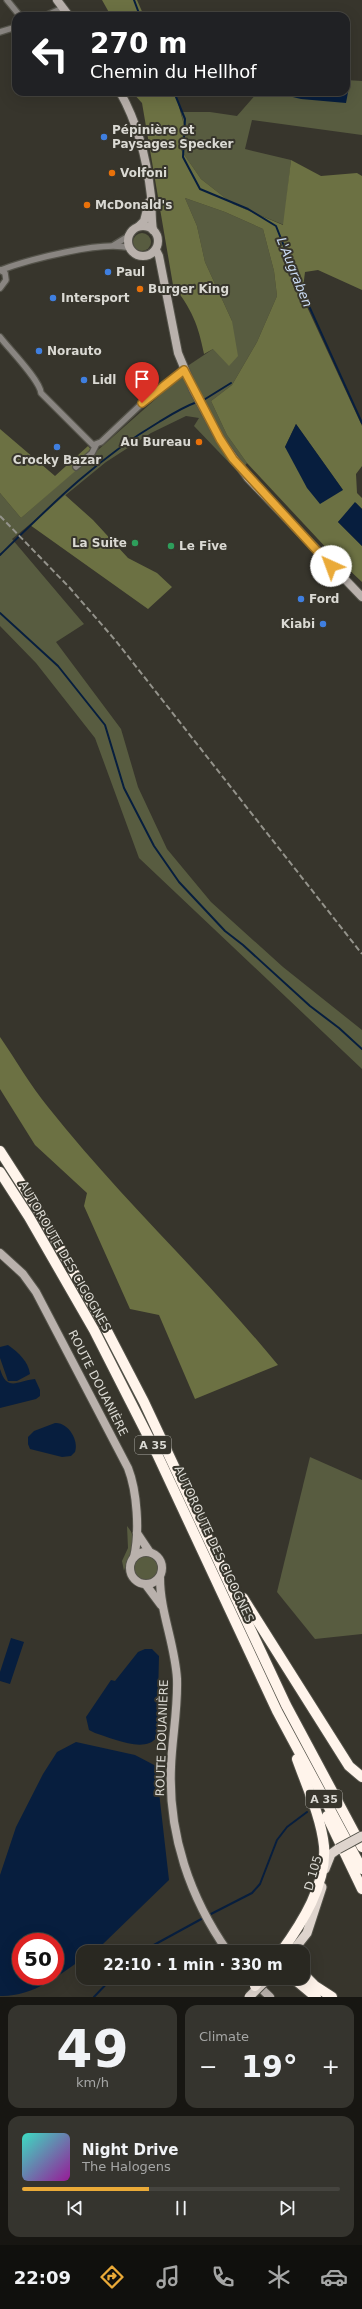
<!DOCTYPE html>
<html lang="en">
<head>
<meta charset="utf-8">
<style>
	body { margin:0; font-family:"DejaVu Sans",sans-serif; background:#35342e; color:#f1f3f6; height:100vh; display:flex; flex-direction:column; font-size:15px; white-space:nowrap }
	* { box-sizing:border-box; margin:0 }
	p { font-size:13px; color:#a5a6a5 }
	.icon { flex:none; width:22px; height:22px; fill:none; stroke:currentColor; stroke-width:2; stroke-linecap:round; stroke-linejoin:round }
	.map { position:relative; height:1997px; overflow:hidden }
	.details { display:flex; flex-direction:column; gap:8px; padding:8px; background:#171612; flex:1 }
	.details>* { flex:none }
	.guide { position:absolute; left:12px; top:12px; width:338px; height:84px; border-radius:12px; box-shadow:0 4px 16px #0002,0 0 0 1px #45443f; background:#202124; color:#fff; overflow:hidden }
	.speed { position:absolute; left:12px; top:1933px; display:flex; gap:8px; font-size:20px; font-weight:700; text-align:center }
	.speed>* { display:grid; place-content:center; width:52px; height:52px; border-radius:50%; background:#292821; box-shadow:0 4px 16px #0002,0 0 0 1px #45443f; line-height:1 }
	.speed .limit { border:6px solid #d22; background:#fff; color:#111 }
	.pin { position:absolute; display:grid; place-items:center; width:34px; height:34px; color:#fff; margin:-41px -17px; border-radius:50% 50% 50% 0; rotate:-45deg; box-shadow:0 0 4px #0007 }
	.pin .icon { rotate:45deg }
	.me { position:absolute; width:44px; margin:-22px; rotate:317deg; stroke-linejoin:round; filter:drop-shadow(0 0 3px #0008) }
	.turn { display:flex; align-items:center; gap:14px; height:84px; padding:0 12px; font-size:18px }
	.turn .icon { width:52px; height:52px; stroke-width:2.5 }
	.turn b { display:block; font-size:28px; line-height:34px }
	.big { font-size:30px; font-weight:700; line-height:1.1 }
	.details .card { flex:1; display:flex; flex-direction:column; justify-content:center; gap:6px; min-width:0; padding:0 14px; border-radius:12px; background:#35342e }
	.details .dial { align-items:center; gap:0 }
	.dial b { font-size:52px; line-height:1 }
	.song { display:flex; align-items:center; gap:12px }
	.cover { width:48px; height:48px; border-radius:6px; background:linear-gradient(135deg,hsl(170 70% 55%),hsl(300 70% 35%)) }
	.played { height:4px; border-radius:2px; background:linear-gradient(90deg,#eaaa38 40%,#45443f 40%) }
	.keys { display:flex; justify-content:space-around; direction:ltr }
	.heat { display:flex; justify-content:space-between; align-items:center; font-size:22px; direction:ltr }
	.details .tiles { flex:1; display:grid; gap:8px; grid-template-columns:1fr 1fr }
	.card:last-child { grid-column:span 2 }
	.trip { position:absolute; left:76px; top:1945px; width:234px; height:40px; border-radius:12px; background:#292821; box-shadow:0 4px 16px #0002,0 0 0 1px #45443f; font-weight:700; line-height:40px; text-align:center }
	.dock { display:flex; height:64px; justify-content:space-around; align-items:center; background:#10100d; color:#a5a6a5 }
	.dock .icon { width:28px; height:28px }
	.dock .selected { color:#eaaa38 }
	.dock b { font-size:18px; color:#f1f3f6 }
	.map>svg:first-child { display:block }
</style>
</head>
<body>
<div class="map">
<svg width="362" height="1997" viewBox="0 0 362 1997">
	<rect width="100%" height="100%" fill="#37352c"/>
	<!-- green -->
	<g fill="#585c40">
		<path d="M346 80 362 81V135L252 120 245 149 291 160 284 225 233 204 201 179 181 150 184 125 181 112H210L237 116 258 92H346Z"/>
		<path d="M185 198 225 212 263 229 274 271 277 296 257 342 232 385 211 401 227 435 247 463 239 473 194 426 199 418 186 416 151 433 106 462 12 539 84 624 56 642 121 729 138 787 167 849 211 902 283 967 362 1030V1069L139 858 95 738 36 663 0 626V493L21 518 176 381 189 365 213 349 232 321 205 262 197 226Z"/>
		<circle cx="142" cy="242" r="9"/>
		<path d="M310 1457 362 1480V1634L315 1639 277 1592Z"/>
		<path d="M127 1526C140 1540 129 1555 124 1571L122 1561 128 1548Z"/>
		<circle cx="146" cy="1568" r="12"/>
	</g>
	<!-- forest -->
	<g fill="#6c7143" fill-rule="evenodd">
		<path d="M102 0H137L144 16H111Z"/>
		<path d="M132 92H175L184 125 181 150 201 179 233 204 283 225 291 160 321 176 357 173 362 176V290L318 270 305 272 302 296 362 426V466L356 474 357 493 362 498V509L356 503 338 522 362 546V582L331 553 247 463 227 435 211 401 232 385 257 342 277 296 274 271 263 229 225 212 185 198 197 226 205 262 232 321 238 356 229 366 213 349 204 354C198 324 192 310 173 285L142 103ZM296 424 343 490 285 447Z"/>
		<path d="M0 420V429L55 476 88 446 95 454 21 518 0 493Z"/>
		<path d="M65 495 93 520 128 558 157 573 172 587 148 609 30 525Z"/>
		<path d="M0 1037C16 1060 30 1085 48 1107 120 1198 205 1276 278 1365L195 1399 159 1315 130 1309 84 1206 87 1193 35 1145 0 1089Z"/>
	</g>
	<!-- water -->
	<g fill="#071e3e" fill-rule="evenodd">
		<path d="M346 86 349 87 346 103 301 99 272 92H346Z"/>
		<path d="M296 424 343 490 320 504 307 488 285 447Z"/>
		<path d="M355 502 362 509V546L338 522Z"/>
		<path d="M8 1345C19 1353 28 1361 30 1374L17 1381H8L0 1358V1347Z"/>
		<path d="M0 1369C7 1392 17 1381 35 1379L40 1390V1396L36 1399 0 1408Z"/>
		<path d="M55 1423C68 1422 79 1440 75 1452L71 1456 62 1457 30 1449 28 1444V1437L34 1431Z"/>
		<path d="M11 1638 24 1642 10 1684 0 1681V1672Z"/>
		<path d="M145 1649H152L159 1656 157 1737C145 1754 112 1738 95 1733L89 1730 86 1717 111 1680 115 1681 138 1652Z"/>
		<path d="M76 1742 135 1755 156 1766 169 1880 103 1944 92 1952H83V1958C59 1976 32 1997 0 1996V1875L16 1827 43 1774 57 1752ZM21 1942H55V1976H21Z"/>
	</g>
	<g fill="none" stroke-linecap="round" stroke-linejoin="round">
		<!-- stream -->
		<g stroke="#071e3e" stroke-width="2">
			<path d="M134 0 140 16"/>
			<path d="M174 92 185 119 183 157 192 174 200 189 248 209 276 226 299 284 362 423"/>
			<path d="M202 401 231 383"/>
			<path d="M0 555C51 505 98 458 159 422 172 414 183 407 197 402"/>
			<path d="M0 613 58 666 105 725 124 788 154 846 179 882 225 931 243 945 310 1006 339 1028 362 1049"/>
			<path d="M209 1915 252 1893 260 1884 277 1840 287 1827 307 1812"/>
			<path d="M141 1952 205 1917"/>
			<path d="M94 1997 112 1978"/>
		</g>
		<!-- street casing -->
		<g stroke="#54534a" stroke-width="8">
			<g id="street">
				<path d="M7 0 20 16"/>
				<path d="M45 16 63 8"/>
				<path d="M0 32 16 27"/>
				<path d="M114 245 127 237"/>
				<path d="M1 270C27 260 104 240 129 248"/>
				<path d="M0 288 6 280 5 273 0 270"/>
				<path d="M0 337C9 349 40 380 41 393L93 445 101 442 153 393 184 371"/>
				<path d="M76 467 92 453 96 445"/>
			</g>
		</g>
		<!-- secondary casing -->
		<g stroke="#54534a" stroke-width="10">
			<g id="secondary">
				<path d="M57 0 69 16"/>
				<path d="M120 92C137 122 147 161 151 196 152 207 151 218 153 230"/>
				<circle cx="143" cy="241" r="15"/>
				<path d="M139 226 144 221 149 202"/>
				<path d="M156 250 159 256 178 353 193 389 220 439 248 478 362 597"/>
				<path d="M0 1253 23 1274 36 1292 128 1468C137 1491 140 1532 134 1557"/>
				<path d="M137 1533 149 1551"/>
				<circle cx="146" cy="1568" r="16"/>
				<path d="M160 1578C160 1612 175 1644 177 1679 178 1709 172 1738 171 1767 168 1834 190 1898 228 1952"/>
				<path d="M146 1585 161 1605"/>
				<path d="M250 1978 270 1997"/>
			</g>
		</g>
		<!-- primary casing -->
		<g stroke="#54534a" stroke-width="11">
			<g id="primary">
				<path d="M325 1869 331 1854 338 1849"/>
				<path d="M292 1952 307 1933 322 1887"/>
			</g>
		</g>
		<!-- highway casing -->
		<g stroke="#54534a" stroke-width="12">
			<g id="highway">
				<path d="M0 1151 38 1210 104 1325 144 1402 286 1705 362 1847"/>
				<path d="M0 1172 29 1217 94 1330 157 1454 277 1711 362 1869"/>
				<path d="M243 1598 349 1766 362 1777"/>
				<path d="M327 1816 362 1889"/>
				<path d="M281 1952C302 1923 327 1884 324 1846 321 1817 307 1787 297 1759"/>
				<path d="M303 1974 315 1986 332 1997"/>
				<path d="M293 1978 316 1997"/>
			</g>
		</g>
		<!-- street -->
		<use href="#street" stroke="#898581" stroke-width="5.5"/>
		<!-- secondary -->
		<use href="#secondary" stroke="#b9b1ac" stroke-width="8"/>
		<!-- primary -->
		<use href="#primary" stroke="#ded4cd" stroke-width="9"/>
		<!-- highway -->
		<use href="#highway" stroke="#fff4eb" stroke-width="10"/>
		<!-- rail -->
		<path stroke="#94938b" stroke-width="2" stroke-dasharray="6 3" stroke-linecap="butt" d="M0 516 69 587 116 641 362 954"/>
		<!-- primary-bridge casing -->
		<g stroke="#54534a" stroke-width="11" stroke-linecap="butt">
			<g id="primary-bridge">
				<path d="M338 1849 362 1836"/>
				<path d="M249 1997 267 1979"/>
			</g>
		</g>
		<!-- highway-bridge casing -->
		<g stroke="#54534a" stroke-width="12" stroke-linecap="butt">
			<path id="highway-bridge" d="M255 1986 259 1981"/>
		</g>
		<!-- primary-bridge -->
		<use href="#primary-bridge" stroke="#ded4cd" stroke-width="9"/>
		<!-- highway-bridge -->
		<use href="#highway-bridge" stroke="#fff4eb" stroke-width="10"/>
	</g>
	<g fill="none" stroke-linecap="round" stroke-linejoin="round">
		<!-- route casing -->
		<g stroke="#986e24" stroke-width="10">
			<path id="route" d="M142 403 184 370 220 439 233 459 331 566"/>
		</g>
		<!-- route -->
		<use href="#route" stroke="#eaaa38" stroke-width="7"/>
	</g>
	<!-- markers -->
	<g fill="#3f7fe0" stroke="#37352c" stroke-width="1.5">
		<circle cx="104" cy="137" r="4"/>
		<circle cx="108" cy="272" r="4"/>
		<circle cx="53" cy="298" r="4"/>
		<circle cx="39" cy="351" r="4"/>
		<circle cx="84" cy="380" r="4"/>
		<circle cx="57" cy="447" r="4"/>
		<circle cx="301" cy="599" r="4"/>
		<circle cx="323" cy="624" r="4"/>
	</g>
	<g fill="#e8710a" stroke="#37352c" stroke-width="1.5">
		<circle cx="112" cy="173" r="4"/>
		<circle cx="87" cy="205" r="4"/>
		<circle cx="140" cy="289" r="4"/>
		<circle cx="199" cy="442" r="4"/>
	</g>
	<g fill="#2e9e5b" stroke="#37352c" stroke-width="1.5">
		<circle cx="135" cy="543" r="4"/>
		<circle cx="171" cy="546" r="4"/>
	</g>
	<g text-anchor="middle" stroke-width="4" stroke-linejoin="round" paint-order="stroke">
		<!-- shield labels -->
		<g fill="#37352c" stroke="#a9a8a1" stroke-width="1">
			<rect x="135" y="1436" width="36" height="18" rx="3"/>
			<rect x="306" y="1790" width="36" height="18" rx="3"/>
		</g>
		<g font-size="11" font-weight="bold" fill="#dad9d3">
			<text x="153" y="1449">A 35</text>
			<text x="324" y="1803">A 35</text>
		</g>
		<!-- poi labels -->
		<g font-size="12" font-weight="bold" fill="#dad9d3" stroke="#37352c" text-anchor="start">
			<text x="112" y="134">Pépinière et<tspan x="112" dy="14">Paysages Specker</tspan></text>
			<text x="120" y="177">Volfoni</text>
			<text x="95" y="209">McDonald's</text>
			<text x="116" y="276">Paul</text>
			<text x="148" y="293">Burger King</text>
			<text x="61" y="302">Intersport</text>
			<text x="47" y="355">Norauto</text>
			<text x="92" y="384">Lidl</text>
			<text x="191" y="446" text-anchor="end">Au Bureau</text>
			<text x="57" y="464" text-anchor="middle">Crocky Bazar</text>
			<text x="127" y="547" text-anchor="end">La Suite</text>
			<text x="179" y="550">Le Five</text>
			<text x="309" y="603">Ford</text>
			<text x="315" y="628" text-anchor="end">Kiabi</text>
		</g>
		<!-- street labels -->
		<g font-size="12" fill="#dad9d3" stroke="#37352c">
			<text transform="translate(65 1256) rotate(60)" y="4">AUTOROUTE DES CIGOGNES</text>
			<text transform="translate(98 1383) rotate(63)" y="4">ROUTE DOUANIÈRE</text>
			<text transform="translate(214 1544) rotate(65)" y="4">AUTOROUTE DES CIGOGNES</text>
			<text transform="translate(162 1738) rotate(-88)" y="4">ROUTE DOUANIÈRE</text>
			<text transform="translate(313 1873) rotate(-74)" y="4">D 105</text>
		</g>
		<!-- water labels -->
		<g font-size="13" font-style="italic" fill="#cadbf4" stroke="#37352c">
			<text transform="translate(295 272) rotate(68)" y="5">L'Augraben</text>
		</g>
	</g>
</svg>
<div class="speed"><div class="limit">50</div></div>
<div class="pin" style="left:142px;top:403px;background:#d93025"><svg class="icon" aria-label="arrive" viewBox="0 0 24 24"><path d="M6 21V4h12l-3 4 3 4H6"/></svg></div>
<svg class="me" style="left:331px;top:566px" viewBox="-20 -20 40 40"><circle r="19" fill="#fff"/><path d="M0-13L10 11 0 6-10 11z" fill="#eaaa38"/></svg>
<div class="trip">22:10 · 1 min · 330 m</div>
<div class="guide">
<div class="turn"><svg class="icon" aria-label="left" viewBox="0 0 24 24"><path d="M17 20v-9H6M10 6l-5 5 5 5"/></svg><div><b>270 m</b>Chemin du Hellhof</div></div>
</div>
</div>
<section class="details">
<div class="tiles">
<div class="card dial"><b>49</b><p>km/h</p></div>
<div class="card"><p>Climate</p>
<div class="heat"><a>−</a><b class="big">19°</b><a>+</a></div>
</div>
<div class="card">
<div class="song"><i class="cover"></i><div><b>Night Drive</b><p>The Halogens</p></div></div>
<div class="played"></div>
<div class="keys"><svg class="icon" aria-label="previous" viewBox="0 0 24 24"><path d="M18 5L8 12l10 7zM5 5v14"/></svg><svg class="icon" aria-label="pause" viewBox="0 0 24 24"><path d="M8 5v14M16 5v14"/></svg><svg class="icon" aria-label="next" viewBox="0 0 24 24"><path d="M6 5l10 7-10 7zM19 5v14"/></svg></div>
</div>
</div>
</section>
<nav class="dock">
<b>22:09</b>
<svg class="icon selected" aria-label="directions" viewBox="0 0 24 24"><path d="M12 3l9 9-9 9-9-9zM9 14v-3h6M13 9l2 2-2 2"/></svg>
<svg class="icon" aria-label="music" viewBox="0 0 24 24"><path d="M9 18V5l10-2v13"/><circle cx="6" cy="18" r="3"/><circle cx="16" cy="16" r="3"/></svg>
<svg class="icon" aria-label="phone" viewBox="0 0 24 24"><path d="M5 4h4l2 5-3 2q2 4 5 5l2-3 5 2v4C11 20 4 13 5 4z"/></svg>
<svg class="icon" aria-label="climate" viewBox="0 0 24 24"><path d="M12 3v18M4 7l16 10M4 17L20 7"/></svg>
<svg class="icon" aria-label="car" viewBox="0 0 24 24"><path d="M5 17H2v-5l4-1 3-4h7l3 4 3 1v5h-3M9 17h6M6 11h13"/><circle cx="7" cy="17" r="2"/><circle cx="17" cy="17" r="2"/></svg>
</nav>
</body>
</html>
